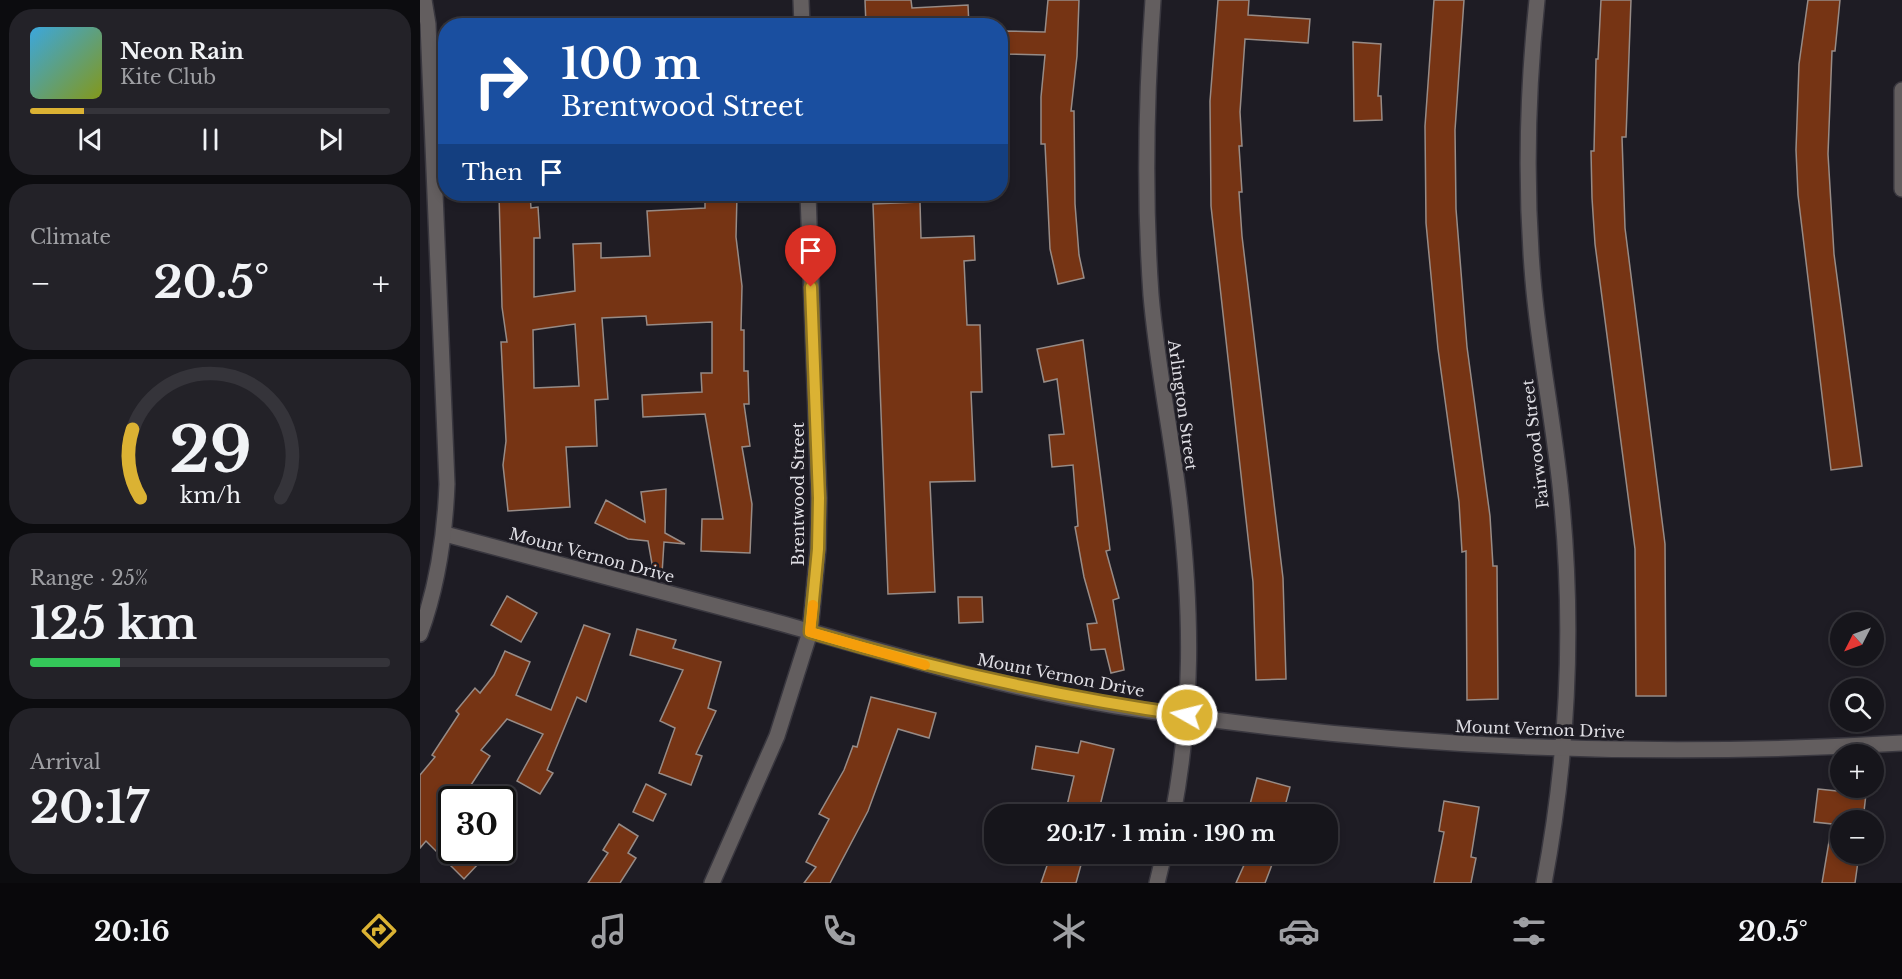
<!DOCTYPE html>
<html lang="en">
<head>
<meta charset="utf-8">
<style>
	body { margin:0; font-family:"Libre Baskerville",serif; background:#232228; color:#f1f3f6; height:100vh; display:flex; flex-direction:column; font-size:22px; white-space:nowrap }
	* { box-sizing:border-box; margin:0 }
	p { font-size:20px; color:#9e9fa3 }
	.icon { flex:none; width:33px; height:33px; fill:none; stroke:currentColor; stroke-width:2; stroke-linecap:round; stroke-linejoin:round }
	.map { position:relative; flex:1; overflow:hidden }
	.details { display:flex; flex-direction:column; gap:9px; padding:9px; background:#0c0c0f; width:420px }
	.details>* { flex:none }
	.hud { position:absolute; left:18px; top:18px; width:570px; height:183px; border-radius:24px; box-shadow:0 3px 9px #0003,0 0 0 2px #35343a; background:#1a4fa0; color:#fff; overflow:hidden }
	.needle { width:39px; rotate:228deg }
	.fabs { position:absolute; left:1410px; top:612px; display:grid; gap:12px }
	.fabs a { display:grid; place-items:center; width:54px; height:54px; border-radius:50%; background:#16151b; box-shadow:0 3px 9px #0003,0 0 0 2px #35343a; font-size:30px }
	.speed { position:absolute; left:18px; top:786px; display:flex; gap:12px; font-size:30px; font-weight:700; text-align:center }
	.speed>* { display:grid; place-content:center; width:78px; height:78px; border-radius:50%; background:#16151b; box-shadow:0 3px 9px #0003,0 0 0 2px #35343a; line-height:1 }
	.speed .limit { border:3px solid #111; border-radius:9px; background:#fff; color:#111 }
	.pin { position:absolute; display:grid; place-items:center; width:51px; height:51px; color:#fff; margin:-62px -26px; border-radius:50% 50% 50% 0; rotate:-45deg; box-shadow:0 0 6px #0007 }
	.pin .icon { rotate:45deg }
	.me { position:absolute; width:66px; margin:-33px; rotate:278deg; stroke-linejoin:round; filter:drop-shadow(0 0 4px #0008) }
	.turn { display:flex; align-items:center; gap:21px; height:126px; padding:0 24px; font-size:27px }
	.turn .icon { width:78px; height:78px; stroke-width:2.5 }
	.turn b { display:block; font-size:42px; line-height:51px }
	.then { display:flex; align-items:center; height:57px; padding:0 24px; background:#0003; gap:12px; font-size:22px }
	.big { font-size:45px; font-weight:700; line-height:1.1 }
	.details .tile { flex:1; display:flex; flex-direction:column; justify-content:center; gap:9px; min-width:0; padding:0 21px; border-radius:24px; background:#232228 }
	.details .dial { align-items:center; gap:0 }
	.dial svg { height:156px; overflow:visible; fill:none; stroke:#35343a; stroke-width:7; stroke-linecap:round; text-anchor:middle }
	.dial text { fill:#f1f3f6; stroke:none }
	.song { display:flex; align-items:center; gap:18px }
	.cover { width:72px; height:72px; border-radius:9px; background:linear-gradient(135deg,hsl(200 70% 55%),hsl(70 70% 35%)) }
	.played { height:6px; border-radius:3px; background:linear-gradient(90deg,#dbb233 15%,#35343a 15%) }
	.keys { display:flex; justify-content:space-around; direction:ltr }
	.heat { display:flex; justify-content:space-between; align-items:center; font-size:33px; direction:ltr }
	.charge { height:9px; border-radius:4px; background:linear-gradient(90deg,#34c759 25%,#35343a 0) }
	.trip { position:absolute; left:564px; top:804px; width:354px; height:60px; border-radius:24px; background:#16151b; box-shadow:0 3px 9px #0003,0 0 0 2px #35343a; font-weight:700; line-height:60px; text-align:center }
	.tab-bar { display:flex; height:96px; justify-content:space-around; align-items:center; background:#09080b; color:#9e9fa3 }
	.tab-bar .icon { width:42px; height:42px }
	.tab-bar .current { color:#dbb233 }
	.tab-bar b { font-size:27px; color:#f1f3f6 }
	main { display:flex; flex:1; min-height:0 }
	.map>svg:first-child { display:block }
</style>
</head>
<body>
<main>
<section class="details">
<div class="tile">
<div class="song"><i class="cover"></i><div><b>Neon Rain</b><p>Kite Club</p></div></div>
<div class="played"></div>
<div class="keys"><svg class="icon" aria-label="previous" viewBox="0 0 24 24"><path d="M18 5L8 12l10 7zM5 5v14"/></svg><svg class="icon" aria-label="pause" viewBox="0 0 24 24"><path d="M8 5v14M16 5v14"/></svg><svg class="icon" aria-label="next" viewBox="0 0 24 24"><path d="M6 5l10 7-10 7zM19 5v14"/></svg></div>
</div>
<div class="tile"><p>Climate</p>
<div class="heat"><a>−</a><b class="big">20.5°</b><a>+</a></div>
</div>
<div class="tile dial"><svg viewBox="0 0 100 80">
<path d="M14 69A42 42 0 1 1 86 69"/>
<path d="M14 69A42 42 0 0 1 10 34" stroke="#dbb233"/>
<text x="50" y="56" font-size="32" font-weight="700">29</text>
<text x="50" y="72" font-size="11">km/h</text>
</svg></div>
<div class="tile"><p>Range · 25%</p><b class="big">125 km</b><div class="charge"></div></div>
<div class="tile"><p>Arrival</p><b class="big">20:17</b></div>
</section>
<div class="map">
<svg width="1482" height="883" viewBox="0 0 1482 883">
	<rect width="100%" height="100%" fill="#1e1c24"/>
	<!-- building -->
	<g fill="#763414" stroke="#978b86" stroke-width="1.5" fill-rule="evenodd">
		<path d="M445 0H491L492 8 548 5 549 26H446Z"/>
		<path d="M628 0H659L657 56 651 111H654L655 204 659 255 664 278 638 284 630 249 625 144H621V97L625 55 582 54 583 31 625 32Z"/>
		<path d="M798 0H829L828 15 890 19 888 43 825 39 820 112 822 146H819L822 192H819L822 236 863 578 866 679 836 680 833 582 791 206 790 101Z"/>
		<path d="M1014 0H1044L1035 130 1036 209 1047 347 1070 516 1073 566H1077L1078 699 1047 700 1046 551 1042 552 1039 502 1018 349 1006 223 1005 126Z"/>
		<path d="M1181 0H1211L1206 137H1202L1205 228 1245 544 1246 696H1216L1215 549 1175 244 1172 198 1171 151H1174L1176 59H1178Z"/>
		<path d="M1388 0H1420L1415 51H1412L1408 154 1414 254 1442 466 1411 470 1378 195 1376 150 1379 64Z"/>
		<path d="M933 42 961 44 958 96H961L962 120 934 121Z"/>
		<path d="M79 194H110L111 208 118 207 120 238H114V297L155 291 153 244 181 243V258L230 256 227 211 285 208V194L317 195 316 237 322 286 321 330H324V371H328L329 404H324L330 446 322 447 332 504 330 553 281 551 282 519H303L285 414 223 417 222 395 282 392 281 373H292V322L227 325 226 316 182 318 188 399 175 400 177 446 146 447 150 507 88 511 83 465 86 441 81 342H87L82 307ZM155 324 159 386 114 388 113 330Z"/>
		<path d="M500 202 501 238 554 236 555 260 544 261 547 325H560L562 392H551L555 481 510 482 515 592 468 594 453 204Z"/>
		<path d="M663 340 690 550 686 551 699 598 693 600 704 670 691 673 685 649 671 650 667 624 677 623 664 577 655 527 658 526 653 465 632 467 629 435 644 434 637 379 624 382 617 349Z"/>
		<path d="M246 489 245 533 265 544 244 542 242 574 234 575 228 541 208 539 175 523 186 500 225 522 221 492Z"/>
		<path d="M87 596 117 613 101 642 71 625Z"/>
		<path d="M538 597H562L563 622 539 623Z"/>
		<path d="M164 625 190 634 166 702 157 697 127 770 133 773 120 794 97 781 123 734 87 719 61 750 70 756 49 788 40 800H32V809L21 822 32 833V850H49L60 862 44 879 6 841 0 848V775L15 757 12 755 39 714 36 711 55 688 60 693 74 675 85 651 110 662 96 695 131 710Z"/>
		<path d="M217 629 256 640 253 648 301 662 288 708 296 711 276 754 282 756 271 785 239 773 255 728 240 721 263 670 210 655Z"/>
		<path d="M451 697 516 713 509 738 478 729 448 811 410 883H384L396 867 386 862 409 819 399 814 424 770 433 746 437 747Z"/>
		<path d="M661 741 694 749 678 814H645L654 776 612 769 616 746 658 753Z"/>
		<path d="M837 778 870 787 863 814 829 808Z"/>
		<path d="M226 784 246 794 233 821 213 812Z"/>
		<path d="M1398 789 1446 794 1443 820H1420V854H1439L1435 883H1402L1412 824 1394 822Z"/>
		<path d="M1024 801 1059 807 1051 857 1056 858 1051 883H1014L1024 832 1019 831Z"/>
		<path d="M199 824 218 836 208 853 216 858 200 883H168L188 853 183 850Z"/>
		<path d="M631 854H664L656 883H621Z"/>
		<path d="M829 854H856L845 883H816Z"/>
	</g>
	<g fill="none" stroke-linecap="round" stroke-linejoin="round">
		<!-- minor casing -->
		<g stroke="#39373f" stroke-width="18">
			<g id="minor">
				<path d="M381 0 382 26"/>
				<path d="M733 0C726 99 724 196 731 295 737 366 752 436 760 507 772 614 773 708 753 814"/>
				<path d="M1117 0C1107 94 1105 186 1113 280 1119 352 1134 423 1141 495 1154 624 1148 756 1124 883"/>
				<path d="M1482 90V189"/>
				<path d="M25 534C133 563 241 591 349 620 464 652 577 687 696 706 956 747 1219 759 1482 743"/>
				<path d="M0 634C18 585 25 535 27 484L8 24 4 0"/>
				<path d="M292 883 357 736 390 632 398 549 399 498 388 194"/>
				<path d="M737 883 744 854"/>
			</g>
		</g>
		<!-- minor -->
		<use href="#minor" stroke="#635e5f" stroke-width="15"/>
	</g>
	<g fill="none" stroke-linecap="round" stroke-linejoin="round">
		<!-- route casing -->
		<g stroke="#8e7421" stroke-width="15">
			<path id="route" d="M391 287 399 498 398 549 390 632C514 669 638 697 767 715"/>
		</g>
		<!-- route -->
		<use href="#route" stroke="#dbb233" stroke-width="10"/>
		<!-- slow -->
		<path stroke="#f59e0b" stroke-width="10" d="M393 605 390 632 505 665"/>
	</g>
	<g text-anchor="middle" stroke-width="6" stroke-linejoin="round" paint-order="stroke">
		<!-- street labels -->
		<g font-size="16" fill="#dedde3" stroke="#1e1c24">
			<text transform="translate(763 405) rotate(82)" y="6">Arlington Street</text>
			<text transform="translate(1115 444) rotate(-97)" y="6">Fairwood Street</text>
			<text transform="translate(378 494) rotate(-90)" y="6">Brentwood Street</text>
			<text transform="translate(172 555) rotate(15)" y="6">Mount Vernon Drive</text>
			<text transform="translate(641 675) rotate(11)" y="6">Mount Vernon Drive</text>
			<text transform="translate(1120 729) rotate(2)" y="6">Mount Vernon Drive</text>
		</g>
	</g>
</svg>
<div class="fabs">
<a><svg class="needle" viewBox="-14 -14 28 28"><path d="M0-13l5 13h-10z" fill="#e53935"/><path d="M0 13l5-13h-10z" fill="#9e9fa3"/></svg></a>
<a><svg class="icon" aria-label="search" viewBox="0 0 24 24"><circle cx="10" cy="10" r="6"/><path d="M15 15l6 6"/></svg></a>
<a>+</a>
<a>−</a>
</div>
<div class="speed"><div class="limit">30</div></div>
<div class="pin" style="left:391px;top:287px;background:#d93025"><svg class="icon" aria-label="arrive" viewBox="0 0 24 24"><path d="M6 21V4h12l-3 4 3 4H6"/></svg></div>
<svg class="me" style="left:767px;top:715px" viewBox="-20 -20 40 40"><circle r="17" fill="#dbb233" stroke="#fff" stroke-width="3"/><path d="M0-11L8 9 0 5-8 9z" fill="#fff"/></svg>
<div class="trip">20:17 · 1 min · 190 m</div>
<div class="hud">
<div class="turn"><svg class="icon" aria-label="right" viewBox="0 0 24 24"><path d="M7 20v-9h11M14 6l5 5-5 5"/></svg><div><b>100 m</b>Brentwood Street</div></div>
<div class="then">Then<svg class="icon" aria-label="arrive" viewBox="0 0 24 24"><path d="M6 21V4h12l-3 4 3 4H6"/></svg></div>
</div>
</div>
</main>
<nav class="tab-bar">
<b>20:16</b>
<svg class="icon current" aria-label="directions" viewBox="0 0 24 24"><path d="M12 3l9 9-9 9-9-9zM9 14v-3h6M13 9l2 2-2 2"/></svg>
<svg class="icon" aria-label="music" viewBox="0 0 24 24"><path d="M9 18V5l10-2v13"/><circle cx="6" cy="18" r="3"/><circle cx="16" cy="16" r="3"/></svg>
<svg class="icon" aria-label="phone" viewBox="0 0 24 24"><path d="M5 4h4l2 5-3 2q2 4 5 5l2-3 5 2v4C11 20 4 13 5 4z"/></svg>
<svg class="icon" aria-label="climate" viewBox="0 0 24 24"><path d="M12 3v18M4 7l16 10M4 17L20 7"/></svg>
<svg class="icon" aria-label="car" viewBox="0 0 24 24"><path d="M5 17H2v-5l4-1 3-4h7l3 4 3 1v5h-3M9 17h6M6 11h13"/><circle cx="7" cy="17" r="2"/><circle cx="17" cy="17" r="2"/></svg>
<svg class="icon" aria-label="filters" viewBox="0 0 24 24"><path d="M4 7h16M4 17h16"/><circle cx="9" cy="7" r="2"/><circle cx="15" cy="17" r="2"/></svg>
<b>20.5°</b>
</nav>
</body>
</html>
